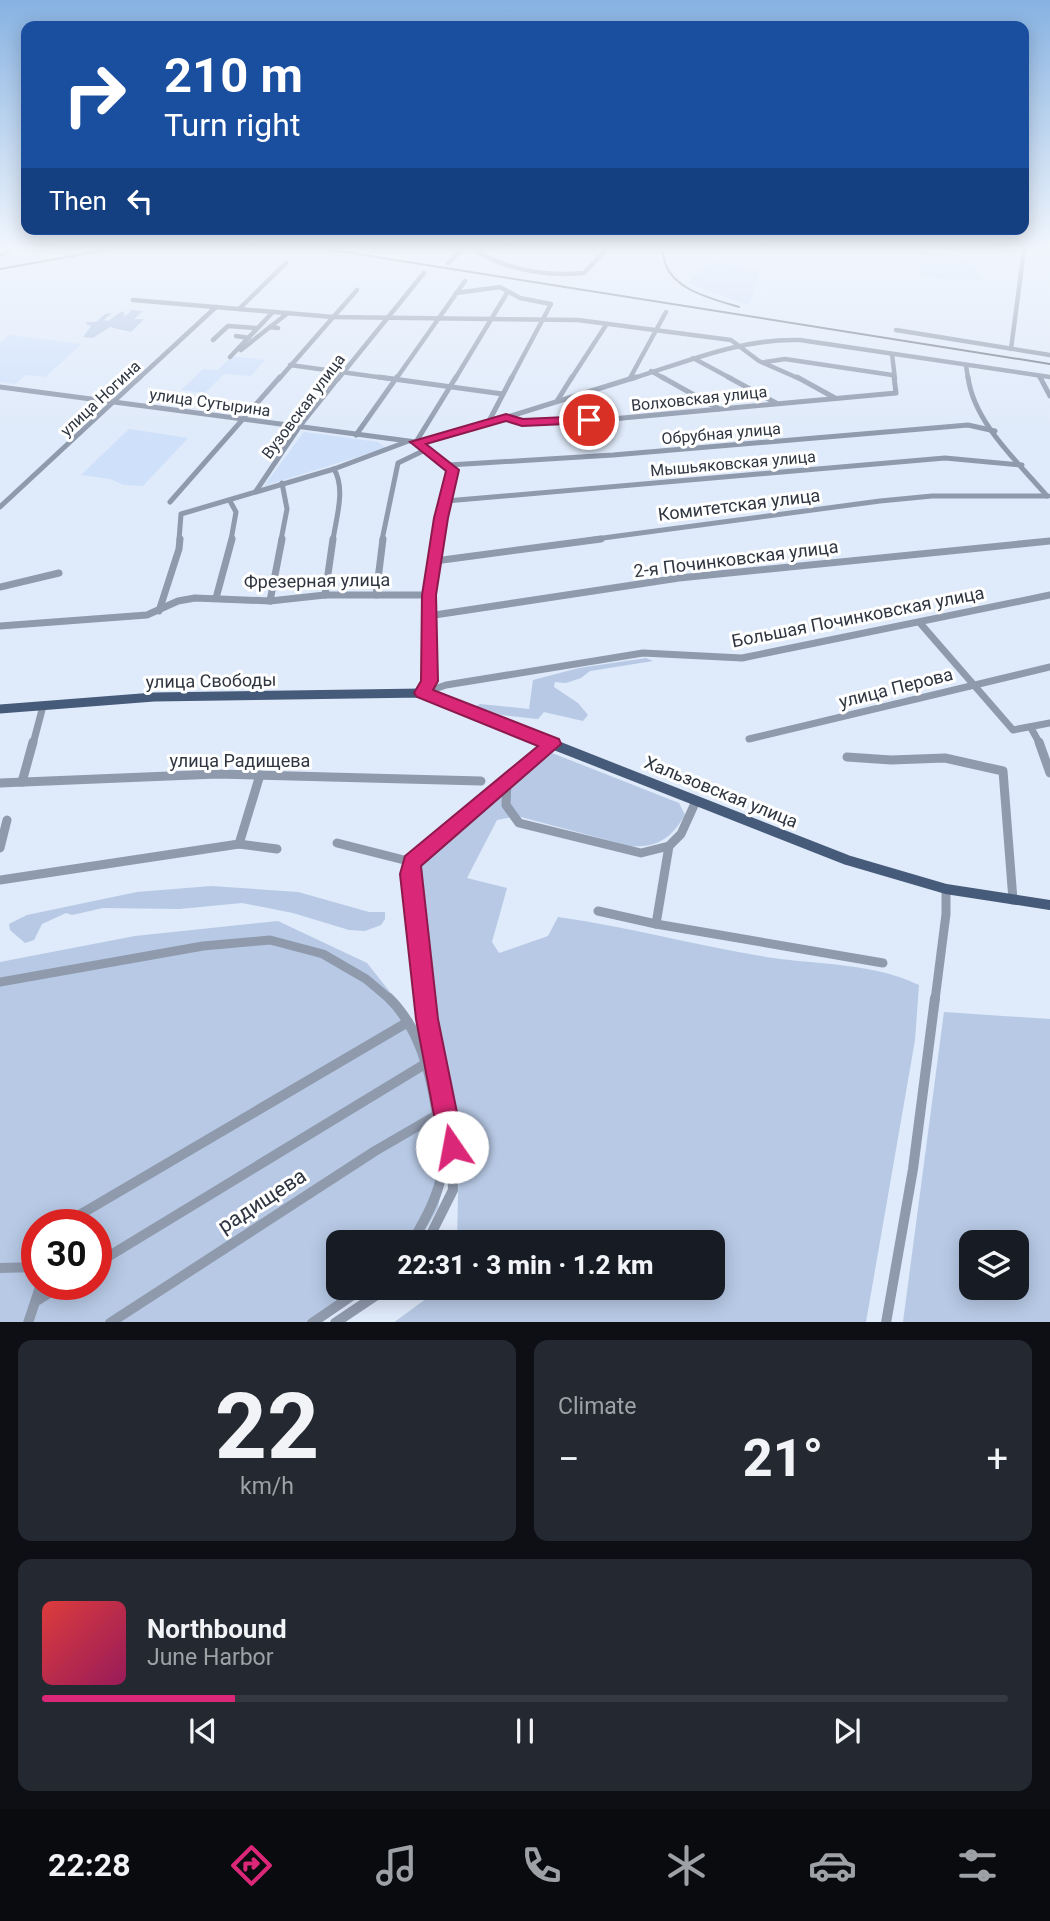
<!DOCTYPE html>
<html lang="en">
<head>
<meta charset="utf-8">
<style>
	body { margin:0; font-family:Roboto,sans-serif; background:#242831; color:#f1f3f6; height:100vh; display:flex; flex-direction:column; font-size:26px; white-space:nowrap }
	* { box-sizing:border-box; margin:0 }
	p { font-size:23px; color:#9ea1a6 }
	.icon { flex:none; width:38px; height:38px; fill:none; stroke:currentColor; stroke-width:2; stroke-linecap:round; stroke-linejoin:round }
	.map { position:relative; height:1322px; overflow:hidden }
	.side { display:flex; flex-direction:column; gap:18px; padding:18px; background:#0d0f14; flex:1 }
	.side>* { flex:none }
	.guide { position:absolute; left:21px; top:21px; width:1008px; height:214px; border-radius:14px; box-shadow:0 4px 18px #0003; background:#1a4fa0; color:#fff; overflow:hidden }
	.fabs { position:absolute; left:959px; top:1230px; display:grid; gap:14px }
	.fabs a { display:grid; place-items:center; width:70px; height:70px; border-radius:14px; background:#171b24; box-shadow:0 4px 18px #0003; font-size:35px }
	.speed { position:absolute; left:21px; top:1209px; display:flex; gap:14px; font-size:35px; font-weight:700; text-align:center }
	.speed>* { display:grid; place-content:center; width:91px; height:91px; border-radius:50%; background:#171b24; box-shadow:0 4px 18px #0003; line-height:1 }
	.speed .limit { border:10px solid #d22; background:#fff; color:#111 }
	.pin { position:absolute; display:grid; place-items:center; width:60px; height:60px; color:#fff; margin:-30px; border:4px solid #fff; border-radius:50%; box-shadow:0 2px 7px #0007 }
	.me { position:absolute; width:77px; margin:-38px; rotate:348deg; stroke-linejoin:round; filter:drop-shadow(0 0 5px #0008) }
	.turn { display:flex; align-items:center; gap:24px; height:147px; padding:0 28px; font-size:32px }
	.turn .icon { width:91px; height:91px; stroke-width:2.5 }
	.turn b { display:block; font-size:49px; line-height:60px }
	.then { display:flex; align-items:center; height:66px; padding:0 28px; background:#0003; gap:14px; font-size:26px }
	.big { font-size:52px; font-weight:800; line-height:1.1 }
	.side .widget { flex:1; display:flex; flex-direction:column; justify-content:center; gap:10px; min-width:0; padding:0 24px; border-radius:14px; background:#242831 }
	.side .dial { align-items:center; gap:0 }
	.dial b { font-size:91px; line-height:1 }
	.song { display:flex; align-items:center; gap:21px }
	.cover { width:84px; height:84px; border-radius:10px; background:linear-gradient(135deg,hsl(0 70% 55%),hsl(330 70% 35%)) }
	.played { height:7px; border-radius:4px; background:linear-gradient(90deg,#db2777 20%,#363941 20%) }
	.keys { display:flex; justify-content:space-around; direction:ltr }
	.heat { display:flex; justify-content:space-between; align-items:center; font-size:38px; direction:ltr }
	.side .tiles { flex:1; display:grid; gap:18px; grid-template-columns:1fr 1fr }
	.widget:last-child { grid-column:span 2 }
	.trip { position:absolute; left:326px; top:1230px; width:399px; height:70px; border-radius:14px; background:#171b24; box-shadow:0 4px 18px #0003; font-weight:800; line-height:70px; text-align:center }
	.menu { display:flex; height:112px; justify-content:space-around; align-items:center; background:#090b0e; color:#9ea1a6 }
	.menu .icon { width:49px; height:49px }
	.menu .on { color:#db2777 }
	.menu b { font-size:32px; color:#f1f3f6 }
	.map>svg:first-child { display:block }
</style>
</head>
<body>
<div class="map">
<svg width="1050" height="1323" viewBox="0 0 1050 1323">
	<rect width="100%" height="100%" fill="#dfeafa"/>
	<!-- built -->
	<g fill="#cfe0fb">
		<path d="M914 251 944 252 970 258 981 282 922 276Z"/>
		<path d="M711 261 760 270 749 306 687 283Z"/>
		<path d="M9 335 82 344 45 377 26 375 15 384 0 382V343Z"/>
		<path d="M232 356 265 360 251 376 224 374 205 393 181 390 203 369 218 370Z"/>
		<path d="M129 429 188 438 143 486 124 485 110 479 81 475Z"/>
		<path d="M304 432 378 442 386 448 264 486Z"/>
	</g>
	<!-- green -->
	<g fill="#b7c9e5" fill-rule="evenodd">
		<path d="M132 310 143 311 134 319H144L131 332 110 327 93 338 83 337 91 326 86 324 87 322H96L105 314 112 313 104 320 108 321 122 311 125 314 123 318Z"/>
		<path d="M646 658 653 661 590 671 581 678 566 683 555 682 554 687 578 703 588 715 583 721 544 712 538 719 502 715 475 707 480 704 529 709 533 680 579 668Z"/>
		<path d="M552 753 679 803 685 815C671 838 658 848 630 846L517 816 497 820 467 878 507 888 492 942 499 953 548 936 558 917C631 927 701 947 773 958 823 965 873 963 919 985L915 1040 866 1322 393 1323 441 1288H712V1242H457L459 1151 431 998 420 919 418 876 422 861 494 797Z"/>
		<path d="M211 886 298 892 369 912H385V919L381 925 365 931 349 930 293 913 242 903 179 909 103 908 72 915 66 913 42 924 34 940 25 943 10 930 9 924 27 915 137 892Z"/>
		<path d="M278 921 367 963 421 1031 444 1107 448 1155 438 1208 419 1242H338V1288H372L322 1322 0 1323V962L135 936ZM37 1225H96V1284H37Z"/>
		<path d="M944 1012 1050 1019V1322H903ZM971 1242H1017V1288H971Z"/>
	</g>
	<g fill="none" stroke-linecap="round" stroke-linejoin="round">
		<!-- minor-far4 -->
		<g stroke="#8f9aad" stroke-width="4.5">
			<path d="M474 250C508 270 544 277 584 273L606 250"/>
			<path d="M0 255 11 250"/>
			<path d="M448 263 462 250"/>
			<path d="M456 293 500 287 520 298 551 304 511 379"/>
			<path d="M133 300 333 317 578 320 731 340 759 361 800 379"/>
			<path d="M239 309 286 263"/>
			<path d="M270 327 288 313"/>
			<path d="M896 330 1050 355"/>
			<path d="M236 336 249 338"/>
			<path d="M213 340 228 326 257 328"/>
			<path d="M1011 349 1024 250"/>
			<path d="M241 350 270 327 278 328"/>
			<path d="M892 354 895 379"/>
			<path d="M230 357 273 312"/>
			<path d="M693 358 732 379"/>
			<path d="M765 362 785 359 892 375"/>
			<path d="M290 365 392 379"/>
			<path d="M966 365 968 379"/>
			<path d="M651 371 665 379"/>
			<path d="M1039 376 1041 379"/>
			<path d="M630 378 666 312"/>
			<path d="M138 379 216 307"/>
			<path d="M279 379 357 290"/>
			<path d="M338 379 424 273"/>
			<path d="M396 379 465 281"/>
			<path d="M455 379 507 293"/>
			<path d="M571 379 606 325"/>
			<path d="M631 379C686 362 742 338 800 340L1050 377"/>
		</g>
		<!-- minor-far3 -->
		<g stroke="#8f9aad" stroke-width="5">
			<path d="M379 377 503 394"/>
			<path d="M662 377 719 409"/>
			<path d="M728 377 776 403"/>
			<path d="M797 377 835 398"/>
			<path d="M968 377C974 423 1018 462 1047 496"/>
			<path d="M1040 377 1050 396"/>
			<path d="M0 387 416 442 447 436 636 377"/>
			<path d="M557 401 572 377"/>
			<path d="M507 418 521 423 612 419 896 393 894 377"/>
			<path d="M488 423 512 377"/>
			<path d="M356 435 397 377"/>
			<path d="M416 442 453 470 438 540"/>
			<path d="M416 442 456 377"/>
			<path d="M449 465 613 455 968 425 995 431"/>
			<path d="M256 491 299 427 339 377"/>
			<path d="M230 501 236 512 231 540"/>
			<path d="M446 501 945 458 1022 465"/>
			<path d="M170 502 280 377"/>
			<path d="M0 507 140 377"/>
			<path d="M179 540 181 514 334 469 406 442"/>
			<path d="M281 540 287 509 282 483"/>
			<path d="M333 540C336 518 346 489 334 469"/>
			<path d="M382 540 398 463 425 450"/>
			<path d="M588 540 880 501 932 496H1048"/>
		</g>
		<!-- minor-far2 -->
		<g stroke="#8f9aad" stroke-width="7">
			<path d="M435 561 601 539"/>
			<path d="M0 587 59 573"/>
			<path d="M325 595 333 539"/>
			<path d="M376 595 383 539"/>
			<path d="M216 598 232 539"/>
			<path d="M270 601 282 539"/>
			<path d="M159 611 179 549 180 539"/>
			<path d="M428 616 679 578 1050 541"/>
			<path d="M920 623 1013 730 1050 723"/>
			<path d="M0 626 147 615 178 601 195 598 270 601 325 595H429"/>
			<path d="M423 692 429 681V595L438 539"/>
			<path d="M423 693 446 685 643 653 742 658 1050 595"/>
			<path d="M1031 728 1040 744"/>
			<path d="M749 739 1050 667"/>
			<path d="M33 744 43 706"/>
		</g>
		<!-- minor-far1 -->
		<g stroke="#8f9aad" stroke-width="9">
			<path d="M1039 742 1050 773"/>
			<path d="M847 757 891 760 945 758 1003 771 1013 900"/>
			<path d="M22 782 33 742"/>
			<path d="M507 782 506 805 519 823 641 853 669 846"/>
			<path d="M0 783 217 774 481 781"/>
			<path d="M337 843 412 862"/>
			<path d="M239 844 260 775"/>
			<path d="M0 848 7 820"/>
			<path d="M0 880 239 844 277 849"/>
			<path d="M598 911 656 924 883 963"/>
			<path d="M656 924 669 846 681 834 696 801"/>
			<path d="M0 982 203 946 270 940 323 954 366 979 391 1000"/>
			<path d="M425 1000 410 874 412 862 553 744"/>
			<path d="M935 1000 946 914V889"/>
		</g>
		<!-- minor -->
		<g stroke="#8f9aad" stroke-width="10">
			<path d="M389 998C425 1033 435 1092 440 1140 441 1148 444 1158 443 1167 439 1195 426 1218 412 1242"/>
			<path d="M425 998 452 1147 453 1190 427 1242"/>
			<path d="M74 1225 81 1214 408 1022"/>
			<path d="M96 1264 425 1064"/>
			<path d="M0 1268 37 1267"/>
			<path d="M38 1300 63 1284"/>
			<path d="M28 1323 41 1284"/>
			<path d="M110 1323 375 1151 437 1115"/>
			<path d="M312 1323 363 1288"/>
			<path d="M335 1323 387 1288"/>
			<path d="M886 1323 913 1169 935 998"/>
		</g>
		<!-- major-far1 -->
		<path stroke="#465a79" stroke-width="9" d="M0 709 154 697 423 693 552 744"/>
		<!-- major -->
		<path stroke="#465a79" stroke-width="10" d="M547 742 847 860 946 889 1050 905"/>
		<!-- rail -->
		<g stroke="#6d7683" stroke-width="2">
			<path d="M332 250 1050 364"/>
			<path d="M663 250C663 288 709 298 739 307"/>
			<path d="M0 269 106 250"/>
		</g>
	</g>
	<!-- sky -->
	<linearGradient id="sky" x2="0" y2="1"><stop stop-color="#87b2e2"/><stop offset="0.57" stop-color="#f1f6fd"/><stop offset="1" stop-color="#f1f6fd" stop-opacity="0"/></linearGradient>
	<rect width="1050" height="435" fill="url(#sky)"/>
	<!-- route -->
	<path fill="#db2777" stroke="#8e194d" stroke-width="2" d="M506 414 523 419 589 416 595 420 589 423 522 426 506 421 426 444 459 470 448 518 436 595 438 681 433 690 559 739 561 744 421 866 438 1019 464 1147 461 1156 452 1160 444 1156 440 1147 416 1019 400 874 405 856 538 746 417 697 414 693 421 681 422 595 434 518 446 471 410 442Z"/>
	<g text-anchor="middle" stroke-width="6" stroke-linejoin="round" paint-order="stroke">
		<!-- far-street labels -->
		<g font-size="16" fill="#2f3641" stroke="#fff">
			<text transform="translate(100 398) rotate(-43)" y="6">улица Ногина</text>
			<text transform="translate(699 398) rotate(-6)" y="6">Волховская улица</text>
			<text transform="translate(210 402) rotate(8)" y="6">улица Сутырина</text>
			<text transform="translate(303 406) rotate(-53)" y="6">Вузовская улица</text>
			<text transform="translate(721 433) rotate(-5)" y="6">Обрубная улица</text>
			<text transform="translate(733 463) rotate(-5)" y="6">Мышьяковская улица</text>
		</g>
		<!-- street labels -->
		<g font-size="18" fill="#2f3641" stroke="#fff">
			<text transform="translate(739 505) rotate(-7)" y="6">Комитетская улица</text>
			<text transform="translate(736 559) rotate(-7)" y="6">2-я Починковская улица</text>
			<text transform="translate(317 581) rotate(-1)" y="6">Фрезерная улица</text>
			<text transform="translate(858 617) rotate(-11)" y="6">Большая Починковская улица</text>
			<text transform="translate(211 681) rotate(-1)" y="6">улица Свободы</text>
			<text transform="translate(896 688) rotate(-14)" y="6">улица Перова</text>
			<text x="240" y="767">улица Радищева</text>
			<text transform="translate(721 792) rotate(22)" y="6">Хальзовская улица</text>
		</g>
		<!-- near-street labels -->
		<g font-size="21" fill="#2f3641" stroke="#fff">
			<text transform="translate(262 1201) rotate(-33)" y="7">радищева</text>
		</g>
	</g>
</svg>
<div class="fabs">
<a><svg class="icon" aria-label="layers" viewBox="0 0 24 24"><path d="M12 4l9 5-9 5-9-5zM3 14l9 5 9-5"/></svg></a>
</div>
<div class="speed"><div class="limit">30</div></div>
<div class="pin" style="left:589px;top:420px;background:#d93025"><svg class="icon" aria-label="arrive" viewBox="0 0 24 24"><path d="M6 21V4h12l-3 4 3 4H6"/></svg></div>
<svg class="me" style="left:452px;top:1147px" viewBox="-20 -20 40 40"><circle r="19" fill="#fff"/><path d="M0-13L10 11 0 6-10 11z" fill="#db2777"/></svg>
<div class="trip">22:31 · 3 min · 1.2 km</div>
<div class="guide">
<div class="turn"><svg class="icon" aria-label="right" viewBox="0 0 24 24"><path d="M7 20v-9h11M14 6l5 5-5 5"/></svg><div><b>210 m</b>Turn right</div></div>
<div class="then">Then<svg class="icon" aria-label="left" viewBox="0 0 24 24"><path d="M17 20v-9H6M10 6l-5 5 5 5"/></svg></div>
</div>
</div>
<section class="side">
<div class="tiles">
<div class="widget dial"><b>22</b><p>km/h</p></div>
<div class="widget"><p>Climate</p>
<div class="heat"><a>−</a><b class="big">21°</b><a>+</a></div>
</div>
<div class="widget">
<div class="song"><i class="cover"></i><div><b>Northbound</b><p>June Harbor</p></div></div>
<div class="played"></div>
<div class="keys"><svg class="icon" aria-label="previous" viewBox="0 0 24 24"><path d="M18 5L8 12l10 7zM5 5v14"/></svg><svg class="icon" aria-label="pause" viewBox="0 0 24 24"><path d="M8 5v14M16 5v14"/></svg><svg class="icon" aria-label="next" viewBox="0 0 24 24"><path d="M6 5l10 7-10 7zM19 5v14"/></svg></div>
</div>
</div>
</section>
<nav class="menu">
<b>22:28</b>
<svg class="icon on" aria-label="directions" viewBox="0 0 24 24"><path d="M12 3l9 9-9 9-9-9zM9 14v-3h6M13 9l2 2-2 2"/></svg>
<svg class="icon" aria-label="music" viewBox="0 0 24 24"><path d="M9 18V5l10-2v13"/><circle cx="6" cy="18" r="3"/><circle cx="16" cy="16" r="3"/></svg>
<svg class="icon" aria-label="phone" viewBox="0 0 24 24"><path d="M5 4h4l2 5-3 2q2 4 5 5l2-3 5 2v4C11 20 4 13 5 4z"/></svg>
<svg class="icon" aria-label="climate" viewBox="0 0 24 24"><path d="M12 3v18M4 7l16 10M4 17L20 7"/></svg>
<svg class="icon" aria-label="car" viewBox="0 0 24 24"><path d="M5 17H2v-5l4-1 3-4h7l3 4 3 1v5h-3M9 17h6M6 11h13"/><circle cx="7" cy="17" r="2"/><circle cx="17" cy="17" r="2"/></svg>
<svg class="icon" aria-label="filters" viewBox="0 0 24 24"><path d="M4 7h16M4 17h16"/><circle cx="9" cy="7" r="2"/><circle cx="15" cy="17" r="2"/></svg>
</nav>
</body>
</html>
